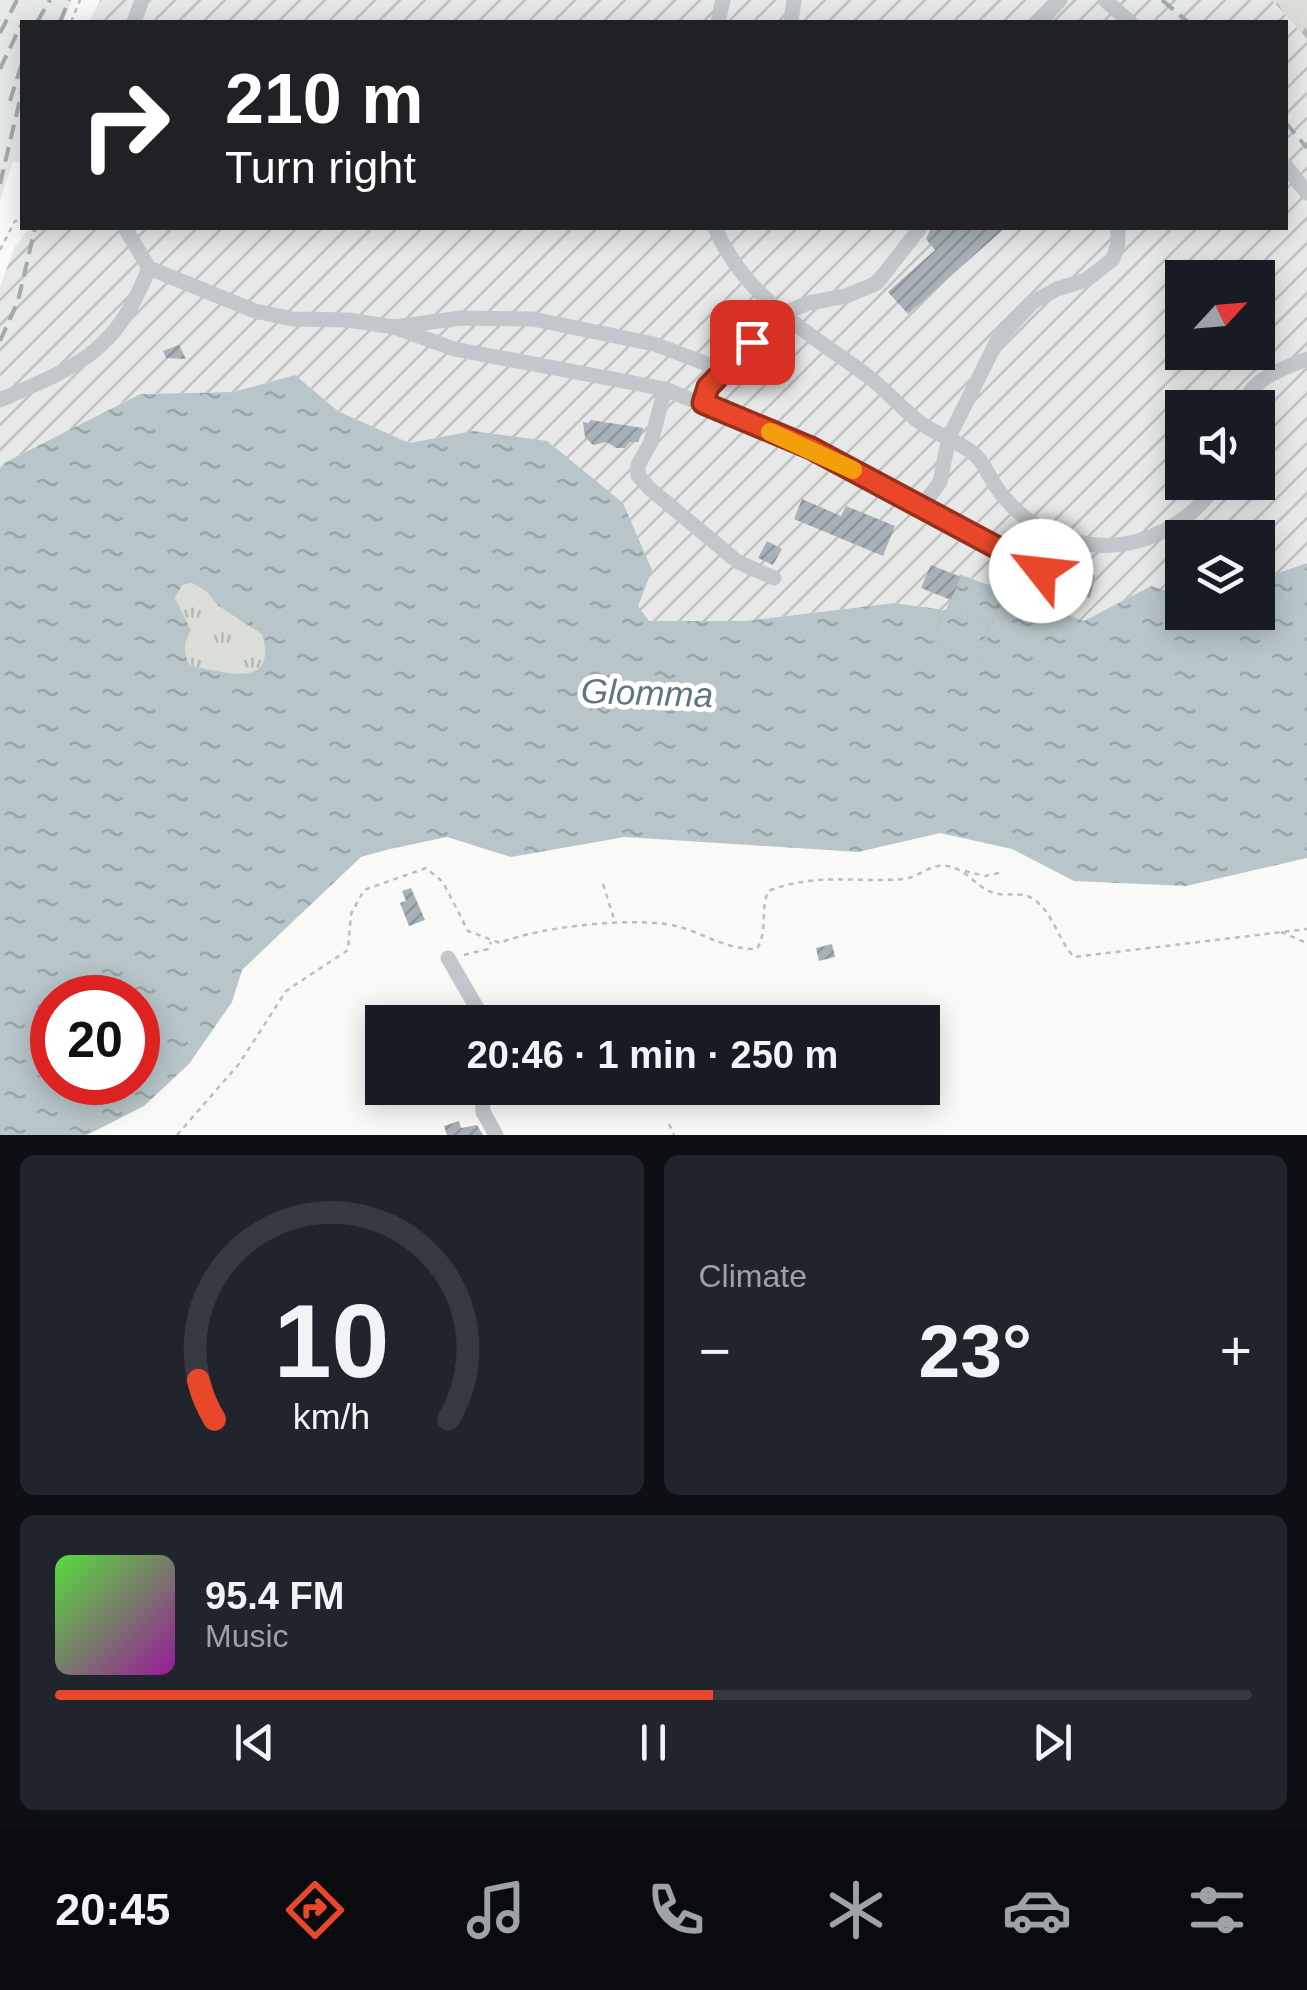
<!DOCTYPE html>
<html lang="en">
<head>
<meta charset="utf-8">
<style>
	body { margin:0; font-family:Helvetica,sans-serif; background:#20242c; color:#f1f3f6; height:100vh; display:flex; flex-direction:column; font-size:38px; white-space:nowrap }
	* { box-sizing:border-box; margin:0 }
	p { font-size:32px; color:#9ea1a6 }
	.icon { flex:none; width:55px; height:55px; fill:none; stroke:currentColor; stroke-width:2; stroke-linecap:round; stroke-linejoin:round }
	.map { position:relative; height:1135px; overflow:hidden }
	.panel { display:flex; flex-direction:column; gap:20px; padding:20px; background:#0d0f14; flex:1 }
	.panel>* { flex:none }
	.guide { position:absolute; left:20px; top:20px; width:1268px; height:210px; border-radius:0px; box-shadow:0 5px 25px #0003; background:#202124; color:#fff; overflow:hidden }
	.needle { width:65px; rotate:64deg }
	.buttons { position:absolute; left:1165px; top:260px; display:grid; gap:20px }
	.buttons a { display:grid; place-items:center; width:110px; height:110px; border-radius:0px; background:#171b24; box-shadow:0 5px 25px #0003; font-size:50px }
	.speed { position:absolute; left:30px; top:975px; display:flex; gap:20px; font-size:50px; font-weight:700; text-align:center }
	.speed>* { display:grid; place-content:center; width:130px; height:130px; border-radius:50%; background:#171b24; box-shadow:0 5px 25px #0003; line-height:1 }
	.speed .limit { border:15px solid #d22; background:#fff; color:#111 }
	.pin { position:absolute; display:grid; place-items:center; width:85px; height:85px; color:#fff; margin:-42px; border-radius:20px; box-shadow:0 5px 15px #0006 }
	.me { position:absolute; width:110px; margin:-55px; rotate:299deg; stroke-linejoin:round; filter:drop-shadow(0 0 8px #0008) }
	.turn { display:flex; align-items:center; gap:35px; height:210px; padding:0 40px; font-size:45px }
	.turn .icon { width:130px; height:130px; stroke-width:2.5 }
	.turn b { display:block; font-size:70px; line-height:85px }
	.big { font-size:75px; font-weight:700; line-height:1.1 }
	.panel .widget { flex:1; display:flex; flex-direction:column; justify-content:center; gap:15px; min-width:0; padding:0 35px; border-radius:15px; background:#20242c }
	.panel .dial { align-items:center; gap:0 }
	.dial svg { height:260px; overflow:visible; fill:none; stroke:#363941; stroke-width:7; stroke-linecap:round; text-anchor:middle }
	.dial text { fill:#f1f3f6; stroke:none }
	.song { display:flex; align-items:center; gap:30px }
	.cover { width:120px; height:120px; border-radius:15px; background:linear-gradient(135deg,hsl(110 70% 55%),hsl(300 70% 35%)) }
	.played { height:10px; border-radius:5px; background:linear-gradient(90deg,#e84829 55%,#363941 55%) }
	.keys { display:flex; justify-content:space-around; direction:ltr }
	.heat { display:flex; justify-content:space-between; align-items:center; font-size:55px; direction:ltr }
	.panel .tiles { flex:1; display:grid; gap:20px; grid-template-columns:1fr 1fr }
	.widget:last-child { grid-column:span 2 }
	.trip { position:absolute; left:365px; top:1005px; width:575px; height:100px; border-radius:0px; background:#171b24; box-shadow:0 5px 25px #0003; font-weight:700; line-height:100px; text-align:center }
	.tab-bar { display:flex; height:160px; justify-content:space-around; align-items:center; background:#090b0e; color:#9ea1a6 }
	.tab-bar .icon { width:70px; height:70px }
	.tab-bar .current { color:#e84829 }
	.tab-bar b { font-size:45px; color:#f1f3f6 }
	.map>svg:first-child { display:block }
</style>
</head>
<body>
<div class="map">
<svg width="1307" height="1135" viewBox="0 0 1307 1135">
	<defs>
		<pattern id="industrial-furrows" width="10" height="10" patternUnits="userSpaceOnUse" patternTransform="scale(2.5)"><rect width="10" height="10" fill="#e7e9e8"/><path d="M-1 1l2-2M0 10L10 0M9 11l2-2" fill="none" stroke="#bfc2c1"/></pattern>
		<pattern id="grass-tufts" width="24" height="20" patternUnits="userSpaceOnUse" patternTransform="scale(2.5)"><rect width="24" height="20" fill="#daded6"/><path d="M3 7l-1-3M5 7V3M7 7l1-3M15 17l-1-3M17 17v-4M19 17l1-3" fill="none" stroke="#b4b9b3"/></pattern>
		<pattern id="forest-firs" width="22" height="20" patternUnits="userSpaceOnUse" patternTransform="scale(2.5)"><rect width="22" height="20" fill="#daded6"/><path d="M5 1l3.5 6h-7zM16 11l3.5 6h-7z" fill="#b4b9b3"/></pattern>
		<pattern id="water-ripples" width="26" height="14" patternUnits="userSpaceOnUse" patternTransform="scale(2.5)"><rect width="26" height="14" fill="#b8c6c9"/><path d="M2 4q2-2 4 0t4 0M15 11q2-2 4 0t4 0" fill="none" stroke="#99a6a9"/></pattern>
		<pattern id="building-hatch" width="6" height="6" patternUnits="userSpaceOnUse" patternTransform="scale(2.5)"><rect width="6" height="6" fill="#a7b1b7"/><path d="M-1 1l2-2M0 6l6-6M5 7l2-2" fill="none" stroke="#8c959a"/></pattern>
	</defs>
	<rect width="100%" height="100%" fill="#f9f9f7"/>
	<!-- built -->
	<path fill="#e7e9e8" d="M0 0H72L63 22H22V162L13 161 0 201Z"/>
	<!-- industrial -->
	<path fill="url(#industrial-furrows)" fill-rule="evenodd" d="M100 0H1272L1307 39V563L1258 580V538H1182V596L1151 586 1084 621 961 574 946 610 894 603 745 621H648L474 431 409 443 338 411 295 375 233 392 139 394 4 463 0 468V287L14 248 27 231 60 228H1285V22H89ZM1182 278H1258V352H1182ZM1182 408H1258V482H1182Z"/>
	<!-- grass -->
	<path fill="url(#grass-tufts)" d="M192 583 207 592 217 605 263 634C279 692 222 672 190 665 182 652 184 643 191 630L175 598 182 585Z"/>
	<!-- forest -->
	<path fill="url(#forest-firs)" d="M1272 0H1307V39Z"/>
	<!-- water -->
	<path fill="url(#water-ripples)" fill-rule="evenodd" d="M295 375 338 411 409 443 473 431 547 441 623 503 652 570 638 606 649 621H745L894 603 946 610 960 574 1084 621 1151 586 1182 596V612H1258V580L1307 563V858L1186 886 1074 881 1012 849 940 833 858 852 625 837 511 857 447 837 390 849 361 857 242 970 232 1002 189 1064 144 1106 87 1135H0V468L4 463 140 394 233 392ZM192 583 207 592 217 605 262 634C279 691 222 672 190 665 182 652 184 643 191 630L175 598 182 585ZM52 998H138V1082H52Z"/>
	<!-- building -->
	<g fill="url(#building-hatch)">
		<path d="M931 228H1005L908 314 888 292 935 250 926 239Z"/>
		<path d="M179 345 186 359 166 358 163 351Z"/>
		<path d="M590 420 643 428V430L638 442H630L625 448H616L607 442 593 445 585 437 583 422 589 423Z"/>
		<path d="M802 499 841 516 846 506 895 526 883 556 794 519Z"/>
		<path d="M767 541 782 549 773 565 758 558Z"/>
		<path d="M931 565 961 577 951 600 921 588Z"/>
		<path d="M1057 568 1095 575 1090 598 1052 590Z"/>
		<path d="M411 888 425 920 409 926 400 903 406 901 402 891Z"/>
		<path d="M832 944 835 957 819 961 816 948Z"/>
		<path d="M462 1005 470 1019 449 1022 444 1015Z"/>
		<path d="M459 1121 461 1128 477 1125 483 1135H447L444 1126Z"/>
	</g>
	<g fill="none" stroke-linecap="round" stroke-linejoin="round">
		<!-- path -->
		<g stroke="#babec1" stroke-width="2.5" stroke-dasharray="5 5" stroke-linecap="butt">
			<path d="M71 22 80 0"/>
			<path d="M0 250 15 221 22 219"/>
			<path d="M948 606 990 623"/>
			<path d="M946 610 933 640 978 659 1003 592"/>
			<path d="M965 871 985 876 1003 872"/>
			<path d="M603 884 615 922"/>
			<path d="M1281 932 1307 943"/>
			<path d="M464 955 488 949 491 942"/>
			<path d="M669 1124 674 1135"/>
			<path d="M177 1135 239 1064 286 991 348 950 351 914 364 890 426 868 443 882 468 931 500 943C537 927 636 916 676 926 707 934 722 949 757 949 768 930 760 913 768 891 819 872 853 883 904 879 920 877 930 863 947 866 969 869 977 891 999 894 1013 896 1024 891 1036 901 1053 914 1059 941 1074 957L1307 929"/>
		</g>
		<!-- minor -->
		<g stroke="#c2c7cb" stroke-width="15">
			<path d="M1105 0 1130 22"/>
			<path d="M134 22 142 0"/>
			<path d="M718 22 723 0"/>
			<path d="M791 22 794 0"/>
			<path d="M1040 22 1060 0"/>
			<path d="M1285 165 1307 193"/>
			<path d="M125 228 149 268 255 311 293 319 348 320 394 327 461 318 533 319 654 344 723 370 708 387 703 403"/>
			<path d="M715 228C745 297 806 331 865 374 885 388 901 409 922 424 938 435 958 441 974 454 984 462 988 475 995 485 1016 517 1050 539 1088 544 1139 552 1191 524 1218 482"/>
			<path d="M394 327 454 349 665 389 811 448 1041 571"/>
			<path d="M723 370 780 315 808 303 846 296 877 283 920 228"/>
			<path d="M665 389 651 442 638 465V475L649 488 738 562 774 578"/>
			<path d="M0 400C78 366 116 353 149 268"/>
			<path d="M1242 408C1251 378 1280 370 1307 359"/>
			<path d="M923 505 940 482 949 437 997 341 1033 302 1057 289 1086 280 1113 259 1118 244V228"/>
			<path d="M448 958 485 1022"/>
			<path d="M482 1088 483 1112 496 1135"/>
		</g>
		<!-- rail -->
		<g stroke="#a1aaaf" stroke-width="4" stroke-dasharray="15 8" stroke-linecap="butt">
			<path d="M1162 0 1188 22"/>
			<path d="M37 22 50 0"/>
			<path d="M60 22 69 0"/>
			<path d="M0 33 17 0"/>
			<path d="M0 69 22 23"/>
			<path d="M10 101 22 63"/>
			<path d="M1285 122 1307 148"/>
			<path d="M0 184 22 91"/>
			<path d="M0 341 18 301 35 228"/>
		</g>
	</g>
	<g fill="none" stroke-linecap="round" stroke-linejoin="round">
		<!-- route casing -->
		<g stroke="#972f1b" stroke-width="25">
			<path id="route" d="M752 342 708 387 703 403 811 448 1041 571"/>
		</g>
		<!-- route -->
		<use href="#route" stroke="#e84829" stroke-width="18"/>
		<!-- slow -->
		<path stroke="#f59e0b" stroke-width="18" d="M770 432 853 470"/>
	</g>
	<g text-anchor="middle" stroke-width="10" stroke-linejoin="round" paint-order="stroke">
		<!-- water labels -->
		<g font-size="35" font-style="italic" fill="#5e767c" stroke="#fff">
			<text transform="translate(647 693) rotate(2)" y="12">Glomma</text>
		</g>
	</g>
</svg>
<div class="buttons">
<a><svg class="needle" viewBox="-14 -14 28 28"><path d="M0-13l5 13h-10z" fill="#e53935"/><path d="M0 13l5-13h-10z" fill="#9ea1a6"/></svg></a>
<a><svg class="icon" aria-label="sound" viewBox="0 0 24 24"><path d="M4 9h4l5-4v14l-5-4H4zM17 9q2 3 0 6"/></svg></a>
<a><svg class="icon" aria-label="layers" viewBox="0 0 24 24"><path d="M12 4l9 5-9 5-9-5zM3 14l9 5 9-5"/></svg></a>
</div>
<div class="speed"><div class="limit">20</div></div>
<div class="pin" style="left:752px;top:342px;background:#d93025"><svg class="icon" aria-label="arrive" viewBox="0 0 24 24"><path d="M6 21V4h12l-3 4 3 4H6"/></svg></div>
<svg class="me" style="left:1041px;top:571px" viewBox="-20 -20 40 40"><circle r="19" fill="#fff"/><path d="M0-13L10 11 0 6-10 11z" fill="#e84829"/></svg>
<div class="trip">20:46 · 1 min · 250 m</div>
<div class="guide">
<div class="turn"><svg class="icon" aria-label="right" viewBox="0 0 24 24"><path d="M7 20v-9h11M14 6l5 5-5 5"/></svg><div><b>210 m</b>Turn right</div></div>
</div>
</div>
<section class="panel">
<div class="tiles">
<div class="widget dial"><svg viewBox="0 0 100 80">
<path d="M14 69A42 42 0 1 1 86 69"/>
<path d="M14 69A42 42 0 0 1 9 57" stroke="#e84829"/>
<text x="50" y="56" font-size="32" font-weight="700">10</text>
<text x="50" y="72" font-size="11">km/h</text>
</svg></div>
<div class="widget"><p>Climate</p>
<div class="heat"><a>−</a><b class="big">23°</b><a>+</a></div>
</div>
<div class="widget">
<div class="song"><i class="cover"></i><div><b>95.4 FM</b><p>Music</p></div></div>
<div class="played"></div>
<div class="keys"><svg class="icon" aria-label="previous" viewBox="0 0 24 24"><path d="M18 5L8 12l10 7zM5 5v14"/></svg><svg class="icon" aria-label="pause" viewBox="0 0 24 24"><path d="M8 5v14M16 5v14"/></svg><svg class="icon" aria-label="next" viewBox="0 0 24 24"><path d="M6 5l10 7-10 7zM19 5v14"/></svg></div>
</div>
</div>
</section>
<nav class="tab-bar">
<b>20:45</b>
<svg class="icon current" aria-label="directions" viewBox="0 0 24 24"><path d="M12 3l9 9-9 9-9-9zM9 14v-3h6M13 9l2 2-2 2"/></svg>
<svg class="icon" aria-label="music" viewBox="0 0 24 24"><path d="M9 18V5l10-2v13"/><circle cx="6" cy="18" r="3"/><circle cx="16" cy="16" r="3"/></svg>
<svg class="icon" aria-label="phone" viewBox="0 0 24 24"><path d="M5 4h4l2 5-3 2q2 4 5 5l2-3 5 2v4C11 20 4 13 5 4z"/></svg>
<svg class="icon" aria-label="climate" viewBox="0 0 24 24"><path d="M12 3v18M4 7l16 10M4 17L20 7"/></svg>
<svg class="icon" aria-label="car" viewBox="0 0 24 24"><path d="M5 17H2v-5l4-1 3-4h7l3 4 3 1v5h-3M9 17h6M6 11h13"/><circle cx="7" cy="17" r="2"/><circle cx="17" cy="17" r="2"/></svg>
<svg class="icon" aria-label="filters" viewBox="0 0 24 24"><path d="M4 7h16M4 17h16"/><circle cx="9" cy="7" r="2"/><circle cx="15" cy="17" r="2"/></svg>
</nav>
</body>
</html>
